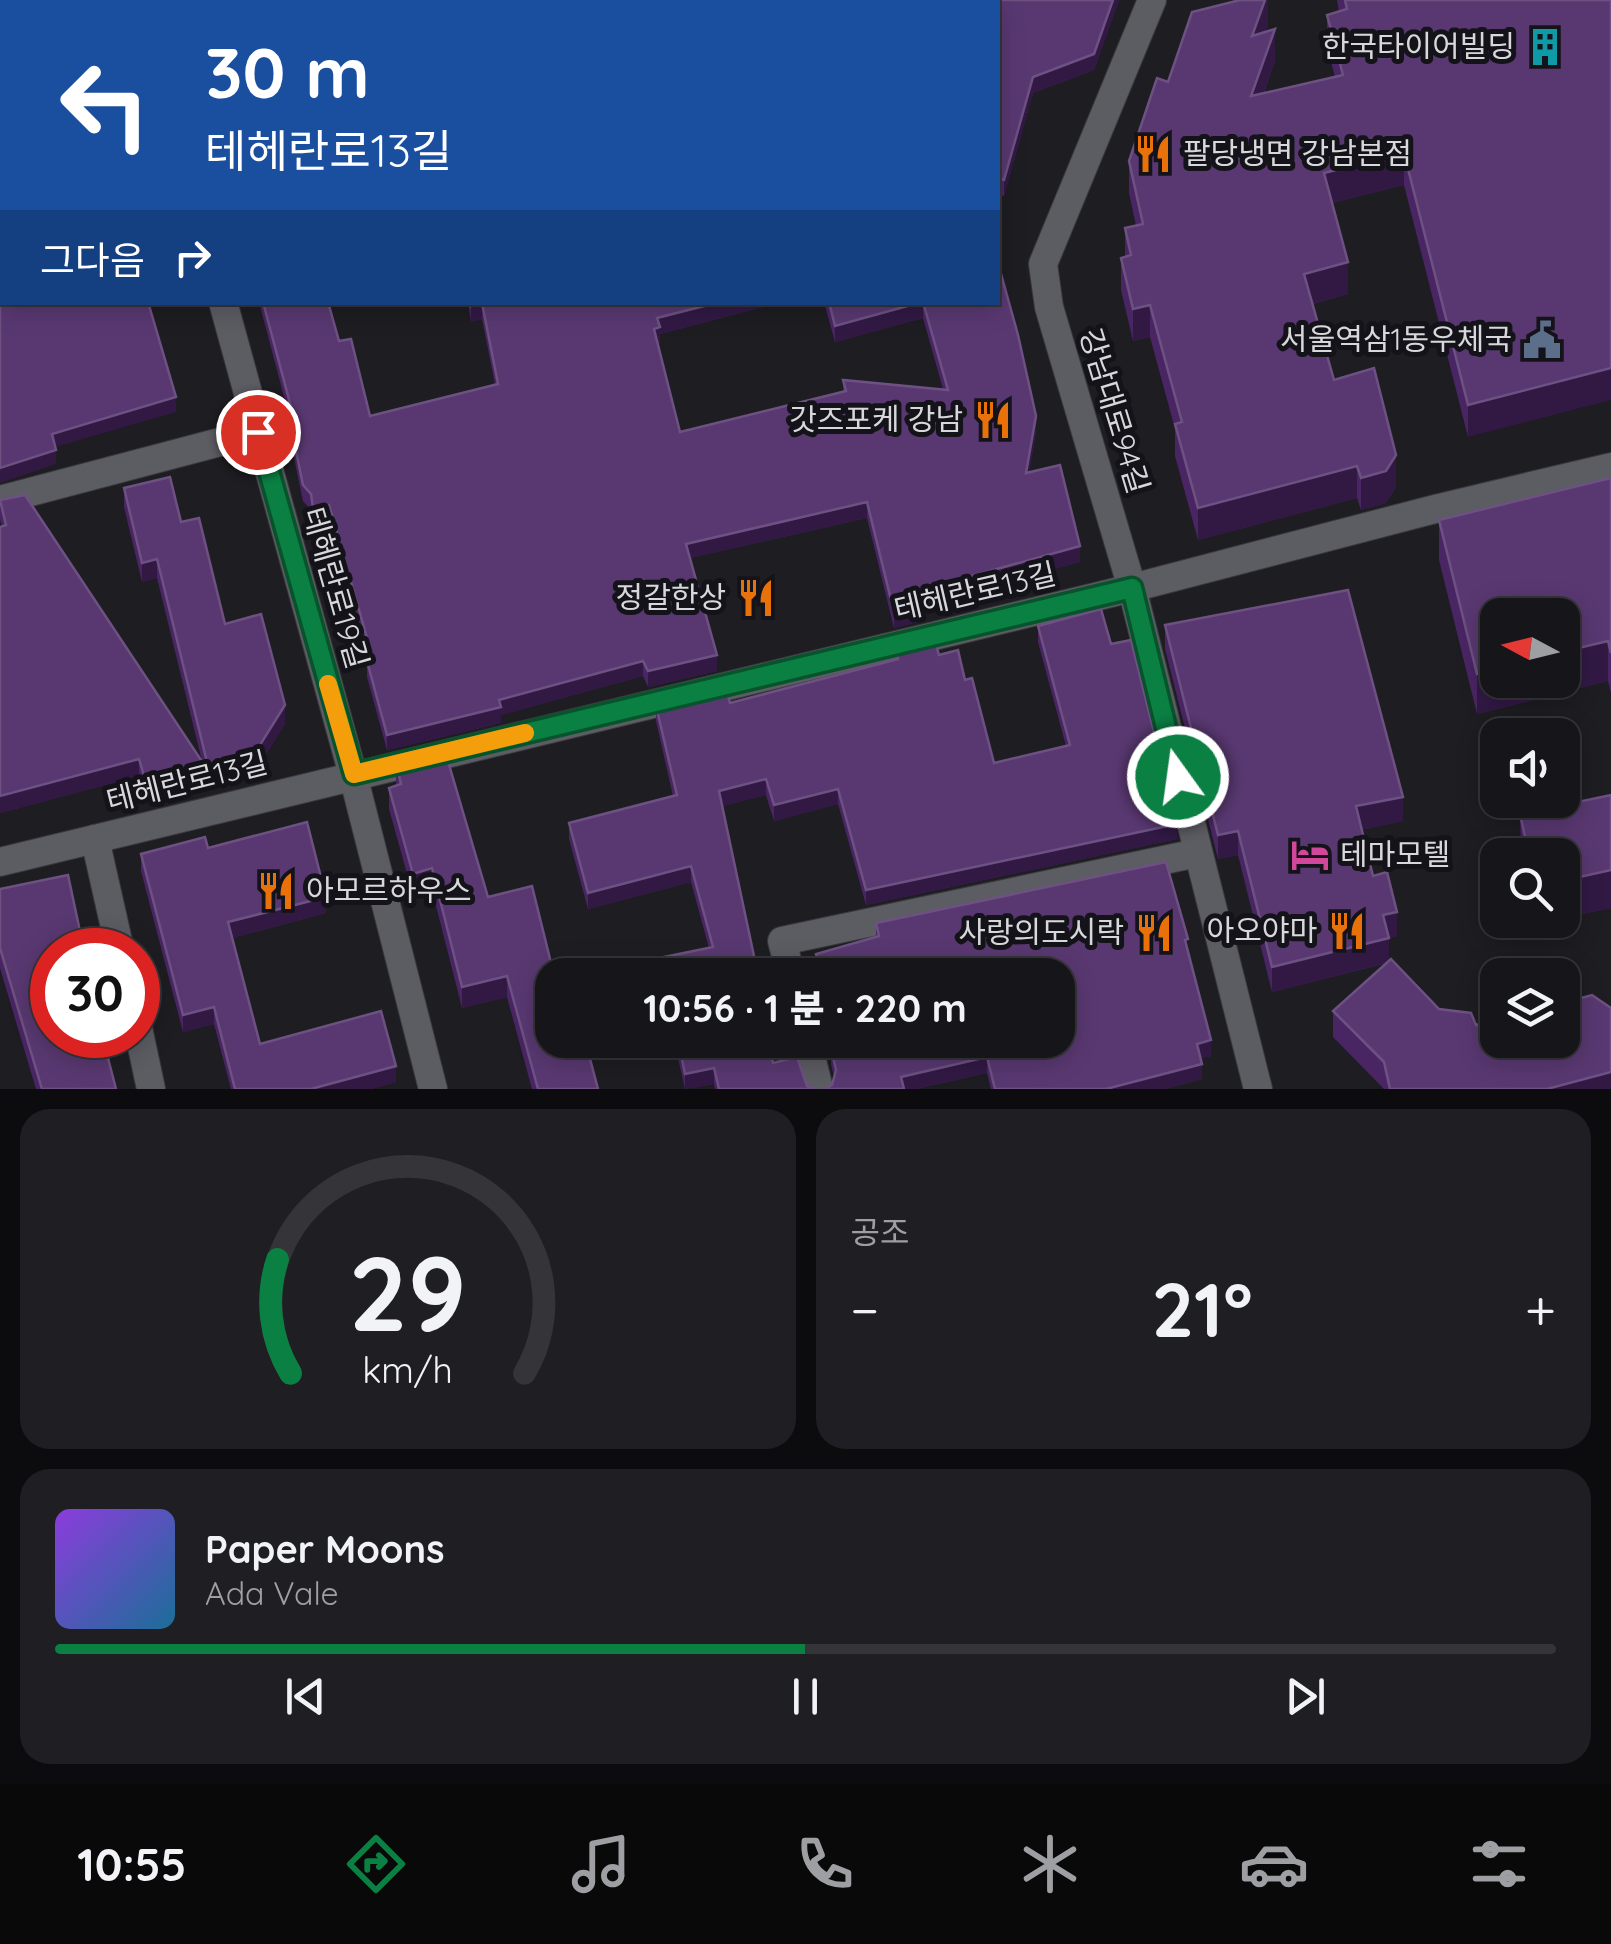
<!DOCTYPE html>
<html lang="ko">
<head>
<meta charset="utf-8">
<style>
	body { margin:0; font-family:Quicksand,"Noto Sans KR",sans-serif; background:#1f1f23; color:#f1f3f6; height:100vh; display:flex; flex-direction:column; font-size:38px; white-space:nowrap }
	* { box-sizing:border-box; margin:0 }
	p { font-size:32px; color:#9e9fa2 }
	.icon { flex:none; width:55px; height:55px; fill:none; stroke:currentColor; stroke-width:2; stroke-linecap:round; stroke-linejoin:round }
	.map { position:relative; height:1089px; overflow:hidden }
	.drawer { display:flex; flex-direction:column; gap:20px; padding:20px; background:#0c0c0e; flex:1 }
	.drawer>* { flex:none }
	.banner { position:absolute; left:0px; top:0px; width:1000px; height:305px; box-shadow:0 5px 25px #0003,0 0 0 2px #353539; background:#1a4fa0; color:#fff; overflow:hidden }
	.needle { width:65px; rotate:277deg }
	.buttons { position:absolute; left:1480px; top:598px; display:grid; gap:20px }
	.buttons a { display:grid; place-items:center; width:100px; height:100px; border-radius:20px; background:#16161a; box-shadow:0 5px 25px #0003,0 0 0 2px #353539; font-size:50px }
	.speed { position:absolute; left:30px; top:928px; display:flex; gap:20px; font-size:50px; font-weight:700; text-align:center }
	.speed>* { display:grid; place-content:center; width:130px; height:130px; border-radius:50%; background:#16161a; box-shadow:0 5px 25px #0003,0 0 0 2px #353539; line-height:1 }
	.speed .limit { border:15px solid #d22; background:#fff; color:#111 }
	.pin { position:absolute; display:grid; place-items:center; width:85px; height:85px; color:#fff; margin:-42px; border:5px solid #fff; border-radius:50%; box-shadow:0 2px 10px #0007 }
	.me { position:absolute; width:110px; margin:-55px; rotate:346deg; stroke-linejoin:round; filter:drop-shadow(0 0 8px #0008) }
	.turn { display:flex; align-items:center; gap:35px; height:210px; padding:0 40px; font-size:45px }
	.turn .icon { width:130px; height:130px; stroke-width:2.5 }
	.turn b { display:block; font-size:70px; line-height:85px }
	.then { display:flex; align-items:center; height:95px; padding:0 40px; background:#0003; gap:20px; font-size:38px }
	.big { font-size:75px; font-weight:800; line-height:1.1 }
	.drawer .widget { flex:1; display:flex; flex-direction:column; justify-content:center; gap:15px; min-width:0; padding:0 35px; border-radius:30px; background:#1f1f23 }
	.drawer .dial { align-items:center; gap:0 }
	.dial svg { height:260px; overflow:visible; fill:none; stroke:#353539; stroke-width:7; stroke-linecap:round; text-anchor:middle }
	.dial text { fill:#f1f3f6; stroke:none }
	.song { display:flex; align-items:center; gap:30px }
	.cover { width:120px; height:120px; border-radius:15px; background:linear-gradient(135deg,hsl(270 70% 55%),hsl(200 70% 35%)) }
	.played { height:10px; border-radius:5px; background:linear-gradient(90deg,#0b8043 50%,#353539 50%) }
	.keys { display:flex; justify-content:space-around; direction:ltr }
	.heat { display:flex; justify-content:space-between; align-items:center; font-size:55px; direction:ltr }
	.drawer .tiles { flex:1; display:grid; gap:20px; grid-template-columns:1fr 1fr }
	.widget:last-child { grid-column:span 2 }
	.trip { position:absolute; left:535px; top:958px; width:540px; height:100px; border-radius:30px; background:#16161a; box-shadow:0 5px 25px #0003,0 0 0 2px #353539; font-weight:800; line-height:100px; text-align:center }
	.menu { display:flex; height:160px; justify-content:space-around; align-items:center; background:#09090a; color:#9e9fa2 }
	.menu .icon { width:70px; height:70px }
	.menu .on { color:#0b8043 }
	.menu b { font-size:45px; color:#f1f3f6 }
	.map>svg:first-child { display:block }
</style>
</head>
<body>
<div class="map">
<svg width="1611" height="1089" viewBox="0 0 1611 1089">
	<rect width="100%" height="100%" fill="#1d1d22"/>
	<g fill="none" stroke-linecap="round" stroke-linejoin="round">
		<!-- minor casing -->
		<g stroke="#3a393e" stroke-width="30">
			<g id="minor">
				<path d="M1152 0 1043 264 1049 307 1132 588 1258 1089"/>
				<path d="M530 2 540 0"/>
				<path d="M0 33 2 34"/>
				<path d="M223 302 353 775 433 1089"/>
				<path d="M0 500 258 432"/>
				<path d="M95 839 120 950"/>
				<path d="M0 862 1132 588 1435 509 1611 467"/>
				<path d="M791 975 782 941 1197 853"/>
				<path d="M138 1028 151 1089"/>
				<path d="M807 1040 819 1089"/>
			</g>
		</g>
		<!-- minor -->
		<use href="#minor" stroke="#5c5c63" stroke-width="28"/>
	</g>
	<!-- wall -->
	<g fill="#4a2564">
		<path d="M651 0H1119L1094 70 1033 93 1004 196 998 194V2H651Z"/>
		<path d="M1268 0V25L1265 32 1275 61 1264 93 1335 77 1327 47V15L1339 11 1337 0H1611L1468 437 1404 185 1332 203 1348 294 1313 304 1334 380 1396 487 1386 503 1361 510 1357 498 1198 540 1175 456V429L1150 337 1133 341 1121 290V258L1125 257V228L1136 226 1129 193V161L1168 82Z"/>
		<path d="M259 302H328L339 341 370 416 495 384 482 319 471 322 468 302H782L660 334V343L658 344 680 432 843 392V380L943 389 923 318 835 342 824 302H998L1036 432 1029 473 1080 562 925 604V620L894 628 867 518 690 558 717 671 648 687 643 676 501 715V723L387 750 367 677V661L369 660 329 521 313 524 311 510 303 501 291 443 292 427Z"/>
		<path d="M1611 478V693L1608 681 1477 714 1439 560V520Z"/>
		<path d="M124 488 181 522 225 624 285 724 255 772 208 785 207 782V786L147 803 139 776 0 813V527L2 526 0 520V500L202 761 157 578 142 582 124 507Z"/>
		<path d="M1165 625 1403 821 1361 830 1373 876 1397 936 1389 938V961L1439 1009 1611 1089H1384L1333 1037V1011L1387 963 1272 992 1238 855 1218 859 1165 649Z"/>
		<path d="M1038 626 1111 644 1177 839 866 905 838 804 774 821 766 795 722 806 758 975H664V957L709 948 691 882 588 909 569 839V823L673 796 656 721V706L730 703 897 659V652L902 650V646L939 655 965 680 994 763 1066 746 1038 642Z"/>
		<path d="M396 763 488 897 552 1040 598 1089H532L507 997 462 1008 432 890 413 895 389 809V788L396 786Z"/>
		<path d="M1611 795V908L1562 918V855H1521L1520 814Z"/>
		<path d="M208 848 326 913 232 938 260 1044 396 1082 371 1089H231L214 1024 183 1032 141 871V854Z"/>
		<path d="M0 889 52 950 116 1089H36L0 968Z"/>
		<path d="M876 923 1188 952 1211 1056 1201 1058 1202 1079 1166 1089H991L987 1073 916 1089H825L832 1085 834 1077 831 1064V1048L838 1047 836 1040H1058V975H817L816 954 876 937Z"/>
		<path d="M674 1040H768L773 1063 807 1086 817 1089H715L714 1084 685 1089Z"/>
	</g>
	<!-- shaded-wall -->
	<g fill="#311944">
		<path d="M379 0H435L426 2H369Z"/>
		<path d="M1113 0H1119L1094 70 1033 93 1004 196V180L1033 77Z"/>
		<path d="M1265 0H1268V25L1252 68V36Z"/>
		<path d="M1275 29V61L1251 128V96Z"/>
		<path d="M1404 153V185L1324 205V173Z"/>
		<path d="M1348 262V294L1304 306V274Z"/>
		<path d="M720 302H782L660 334V343L654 345V329L657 318Z"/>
		<path d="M923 302V318L835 342V326Z"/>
		<path d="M482 303V319L471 322V306Z"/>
		<path d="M1150 305V337L1133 341V309Z"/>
		<path d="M1611 368V400L1468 437V405Z"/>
		<path d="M176 397V412L52 448V434Z"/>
		<path d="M1036 416V432L1026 489V473Z"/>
		<path d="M56 450V464L0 483V468Z"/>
		<path d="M1396 455V487L1386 503 1361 510V478Z"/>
		<path d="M1357 466V498L1198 540V508Z"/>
		<path d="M867 502V518L686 559V544Z"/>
		<path d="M1080 546V562L925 604V620L894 628V612L921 590Z"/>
		<path d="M157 559V578L142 582V563Z"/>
		<path d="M1608 641V681L1477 714V674L1498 668V680H1562V652Z"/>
		<path d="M717 655V671L648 687V671Z"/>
		<path d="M643 661V676L501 715V723L387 750V735L499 700Z"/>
		<path d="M285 705V724L255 772 208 785V766Z"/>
		<path d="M139 759V776L0 813V796Z"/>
		<path d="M207 769V786L147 803V786Z"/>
		<path d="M766 779V795L719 807V791Z"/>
		<path d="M838 789V804L774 821V805Z"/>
		<path d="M1403 797V821L1356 831V806Z"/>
		<path d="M1177 824V839L866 905V890Z"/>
		<path d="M1238 831V855L1218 859V835Z"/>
		<path d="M691 866V882L588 909V893Z"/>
		<path d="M432 868V890L413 895V874Z"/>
		<path d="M1611 870V908L1562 918V881Z"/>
		<path d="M326 897V913L228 939V922Z"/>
		<path d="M1397 912V936L1389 938V962L1272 992V967L1383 915Z"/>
		<path d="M1536 920H1555L1536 924Z"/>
		<path d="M507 976V997L462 1008V987Z"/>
		<path d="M214 1007V1024L183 1032V1015Z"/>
		<path d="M1211 1040V1056L1197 1059V1044Z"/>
		<path d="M987 1057V1073L916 1089H901V1077Z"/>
		<path d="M1202 1064V1079L1166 1089H1106Z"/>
		<path d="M396 1066V1082L371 1089H311Z"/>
		<path d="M714 1068V1084L685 1089V1074Z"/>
		<path d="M1611 1072V1089H1547Z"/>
	</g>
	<!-- building -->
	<g fill="#593871" stroke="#6d5182" stroke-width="2.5">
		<path d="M97 0H379L369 2H97Z"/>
		<path d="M651 0H1113L1094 54 1033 77 1004 180 998 178V2H652Z"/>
		<path d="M1240 0H1265L1252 36 1275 29 1251 96 1343 75 1327 15 1347 9 1345 0H1611V368L1468 405 1404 153 1324 173 1348 262 1304 274 1334 380 1374 368 1396 455 1386 471 1361 478 1357 466 1198 508 1175 424 1182 422 1150 305 1133 309 1121 258 1131 255 1125 228 1143 224 1129 161 1157 78 1168 82 1192 12Z"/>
		<path d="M998 263 1018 335 1036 416 1026 473 1060 465 1080 546 921 590 925 604 894 612 867 502 686 544 717 655 648 671 643 661 499 700 501 707 387 735 367 661 373 659 329 505 313 508 311 494 303 485 291 427 296 426 263 302H328L339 341 351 339 370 416 498 384 482 303 471 306V302H720L657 318 660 327 654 329 680 432 846 391 843 380 948 390 923 302H998Z"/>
		<path d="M2 300V302H148L176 397 52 434 56 450 0 468V301Z"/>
		<path d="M829 302H922L835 326Z"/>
		<path d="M170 477 181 522 199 518 225 624 261 614 285 705 255 753 208 766 157 559 142 563 124 488Z"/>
		<path d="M1611 478V653L1608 641 1562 652V615H1498V668L1477 674 1439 520Z"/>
		<path d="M25 495 207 769 147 786 139 759 0 796V527L6 525 0 500Z"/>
		<path d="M1348 590 1403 797 1356 806 1373 876 1387 872 1397 912 1383 915 1389 938 1272 967 1238 831 1218 835 1165 625Z"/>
		<path d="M1101 609 1111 644 1131 640 1177 824 866 890 838 789 774 805 766 779 719 791 758 975H668L664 957 713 947 691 866 588 893 569 823 677 795 656 706 726 689 730 703 898 659 897 652 903 650 902 646 934 638 939 655 958 650 965 680 972 678 994 763 1070 745 1038 626Z"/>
		<path d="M445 751 488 897 532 886 554 975H552V1040H585L598 1089H538L507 976 462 987 432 868 413 874 389 788 401 784 396 763Z"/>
		<path d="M1611 795V870L1562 881V855H1529L1520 814Z"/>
		<path d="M307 822 326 897 228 922 260 1044 381 1011 396 1066 311 1089H235L214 1007 183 1015 141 854 205 837 208 848Z"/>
		<path d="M1166 862 1188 939 1185 940 1211 1040 1197 1044 1202 1064 1106 1089H995L987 1057 901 1077 904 1089H825L832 1085 836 1070 831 1048 842 1046 840 1040H1058V975H822L816 954 879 936 876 923Z"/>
		<path d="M68 875 84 950H52V1035H102L116 1089H42L0 948V889Z"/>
		<path d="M1391 959 1439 1009 1471 1013 1476 1025 1498 1020V1040H1562V1003L1592 995 1611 1008V1072L1547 1089H1390L1384 1062 1333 1011Z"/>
		<path d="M678 1040H768L773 1063 797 1057 807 1086 817 1089H719L714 1068 685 1074Z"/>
	</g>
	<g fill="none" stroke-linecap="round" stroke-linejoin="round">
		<!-- route casing -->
		<g stroke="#07532c" stroke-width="25">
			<path id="route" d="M258 432 354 774 1132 588 1178 777"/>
		</g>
		<!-- route -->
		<use href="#route" stroke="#0b8043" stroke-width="18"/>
		<!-- slow -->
		<path stroke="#f59e0b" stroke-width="18" d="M328 684 354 774 525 733"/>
	</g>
	<!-- icons -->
	<defs>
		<g id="building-bare" transform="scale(3)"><path d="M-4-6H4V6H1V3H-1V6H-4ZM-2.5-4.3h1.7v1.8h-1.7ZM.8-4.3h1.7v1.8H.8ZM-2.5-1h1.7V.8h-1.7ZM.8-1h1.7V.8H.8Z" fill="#0f9aa8" stroke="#141319" stroke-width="2.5" paint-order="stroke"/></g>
		<g id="restaurant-bare" transform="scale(3)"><path d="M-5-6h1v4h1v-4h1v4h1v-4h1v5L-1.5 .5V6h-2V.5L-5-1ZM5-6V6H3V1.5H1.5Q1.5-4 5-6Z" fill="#e8710a" stroke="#141319" stroke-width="2.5" paint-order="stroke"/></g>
		<g id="civic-bare" transform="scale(3)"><path d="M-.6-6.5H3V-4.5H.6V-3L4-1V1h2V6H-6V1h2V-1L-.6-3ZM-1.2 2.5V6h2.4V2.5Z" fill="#5c6f8a" stroke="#141319" stroke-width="2.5" paint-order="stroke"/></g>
		<g id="hotel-bare" transform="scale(3)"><path d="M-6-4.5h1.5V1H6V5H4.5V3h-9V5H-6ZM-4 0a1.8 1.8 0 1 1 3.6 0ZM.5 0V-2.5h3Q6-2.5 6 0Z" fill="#d1479c" stroke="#141319" stroke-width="2.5" paint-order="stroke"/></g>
	</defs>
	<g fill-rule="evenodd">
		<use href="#building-bare" x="1545" y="47"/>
		<use href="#restaurant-bare" x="1153" y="154"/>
		<use href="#civic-bare" x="1542" y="340"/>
		<use href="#restaurant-bare" x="993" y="420"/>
		<use href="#restaurant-bare" x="756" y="598"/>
		<use href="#hotel-bare" x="1310" y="855"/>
		<use href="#restaurant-bare" x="276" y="891"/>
		<use href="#restaurant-bare" x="1347" y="931"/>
		<use href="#restaurant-bare" x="1154" y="933"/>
	</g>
	<g text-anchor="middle" stroke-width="10" stroke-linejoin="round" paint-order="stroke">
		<!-- poi labels -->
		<g font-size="30" fill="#d8d8dc" stroke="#141319" text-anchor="end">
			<text x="1515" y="57">한국타이어빌딩</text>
			<text x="1183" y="164" text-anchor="start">팔당냉면 강남본점</text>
			<text x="1512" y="350">서울역삼1동우체국</text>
			<text x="963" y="430">갓즈포케 강남</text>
			<text x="726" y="608">정갈한상</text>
			<text x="1340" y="865" text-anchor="start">테마모텔</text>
			<text x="306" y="901" text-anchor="start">아모르하우스</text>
			<text x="1317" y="941">아오야마</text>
			<text x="1124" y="943">사랑의도시락</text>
		</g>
		<!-- street labels -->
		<g font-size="30" fill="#d8d8dc" stroke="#141319">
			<text transform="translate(1114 411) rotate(73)" y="10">강남대로94길</text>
			<text transform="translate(335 588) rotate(74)" y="10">테헤란로19길</text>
			<text transform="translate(975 592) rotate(-13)" y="10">테헤란로13길</text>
			<text transform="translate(187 782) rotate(-14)" y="10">테헤란로13길</text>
		</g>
	</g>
</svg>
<div class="buttons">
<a><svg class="needle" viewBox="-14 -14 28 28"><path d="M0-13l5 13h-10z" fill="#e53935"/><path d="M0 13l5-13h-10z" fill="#9e9fa2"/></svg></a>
<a><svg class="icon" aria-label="sound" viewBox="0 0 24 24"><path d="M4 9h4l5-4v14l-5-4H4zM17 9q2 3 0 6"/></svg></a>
<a><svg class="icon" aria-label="search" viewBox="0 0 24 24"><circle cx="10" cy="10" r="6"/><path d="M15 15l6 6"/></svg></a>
<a><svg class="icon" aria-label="layers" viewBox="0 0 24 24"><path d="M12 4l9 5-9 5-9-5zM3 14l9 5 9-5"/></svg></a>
</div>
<div class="speed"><div class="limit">30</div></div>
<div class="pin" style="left:258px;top:432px;background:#d93025"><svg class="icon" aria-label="arrive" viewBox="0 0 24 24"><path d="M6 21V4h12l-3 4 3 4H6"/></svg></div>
<svg class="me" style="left:1178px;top:777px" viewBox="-20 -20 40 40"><circle r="17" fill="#0b8043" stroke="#fff" stroke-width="3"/><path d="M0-11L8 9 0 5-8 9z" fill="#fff"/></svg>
<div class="trip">10:56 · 1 분 · 220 m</div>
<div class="banner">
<div class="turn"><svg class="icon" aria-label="left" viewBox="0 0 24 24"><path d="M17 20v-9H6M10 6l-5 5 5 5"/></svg><div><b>30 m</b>테헤란로13길</div></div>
<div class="then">그다음<svg class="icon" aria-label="right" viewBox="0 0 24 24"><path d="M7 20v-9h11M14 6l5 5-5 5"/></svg></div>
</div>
</div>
<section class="drawer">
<div class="tiles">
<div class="widget dial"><svg viewBox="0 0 100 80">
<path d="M14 69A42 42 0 1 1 86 69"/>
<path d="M14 69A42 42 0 0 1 10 34" stroke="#0b8043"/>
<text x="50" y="56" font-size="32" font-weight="700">29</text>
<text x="50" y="72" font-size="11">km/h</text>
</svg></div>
<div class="widget"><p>공조</p>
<div class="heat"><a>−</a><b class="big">21°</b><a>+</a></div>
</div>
<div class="widget">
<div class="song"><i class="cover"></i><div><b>Paper Moons</b><p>Ada Vale</p></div></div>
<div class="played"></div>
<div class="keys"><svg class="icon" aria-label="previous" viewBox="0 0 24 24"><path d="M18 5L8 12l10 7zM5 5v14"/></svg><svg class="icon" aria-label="pause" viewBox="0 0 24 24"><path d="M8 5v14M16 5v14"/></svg><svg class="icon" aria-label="next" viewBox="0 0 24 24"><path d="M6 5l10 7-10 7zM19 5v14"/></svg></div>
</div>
</div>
</section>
<nav class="menu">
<b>10:55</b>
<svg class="icon on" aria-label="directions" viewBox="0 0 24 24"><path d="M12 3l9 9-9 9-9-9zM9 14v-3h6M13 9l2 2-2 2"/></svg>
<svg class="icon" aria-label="music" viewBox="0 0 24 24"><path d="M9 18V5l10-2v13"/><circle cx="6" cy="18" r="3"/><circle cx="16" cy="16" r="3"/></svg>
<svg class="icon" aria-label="phone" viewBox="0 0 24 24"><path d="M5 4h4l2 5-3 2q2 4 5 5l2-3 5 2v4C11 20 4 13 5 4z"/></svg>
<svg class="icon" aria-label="climate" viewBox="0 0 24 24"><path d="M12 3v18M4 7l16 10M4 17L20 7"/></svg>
<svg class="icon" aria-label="car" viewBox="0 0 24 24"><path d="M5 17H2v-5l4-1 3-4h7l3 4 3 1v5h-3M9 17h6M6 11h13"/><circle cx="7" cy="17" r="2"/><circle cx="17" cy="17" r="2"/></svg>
<svg class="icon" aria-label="filters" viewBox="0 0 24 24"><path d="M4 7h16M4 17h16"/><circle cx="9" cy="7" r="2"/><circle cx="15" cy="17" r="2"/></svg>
</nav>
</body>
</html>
